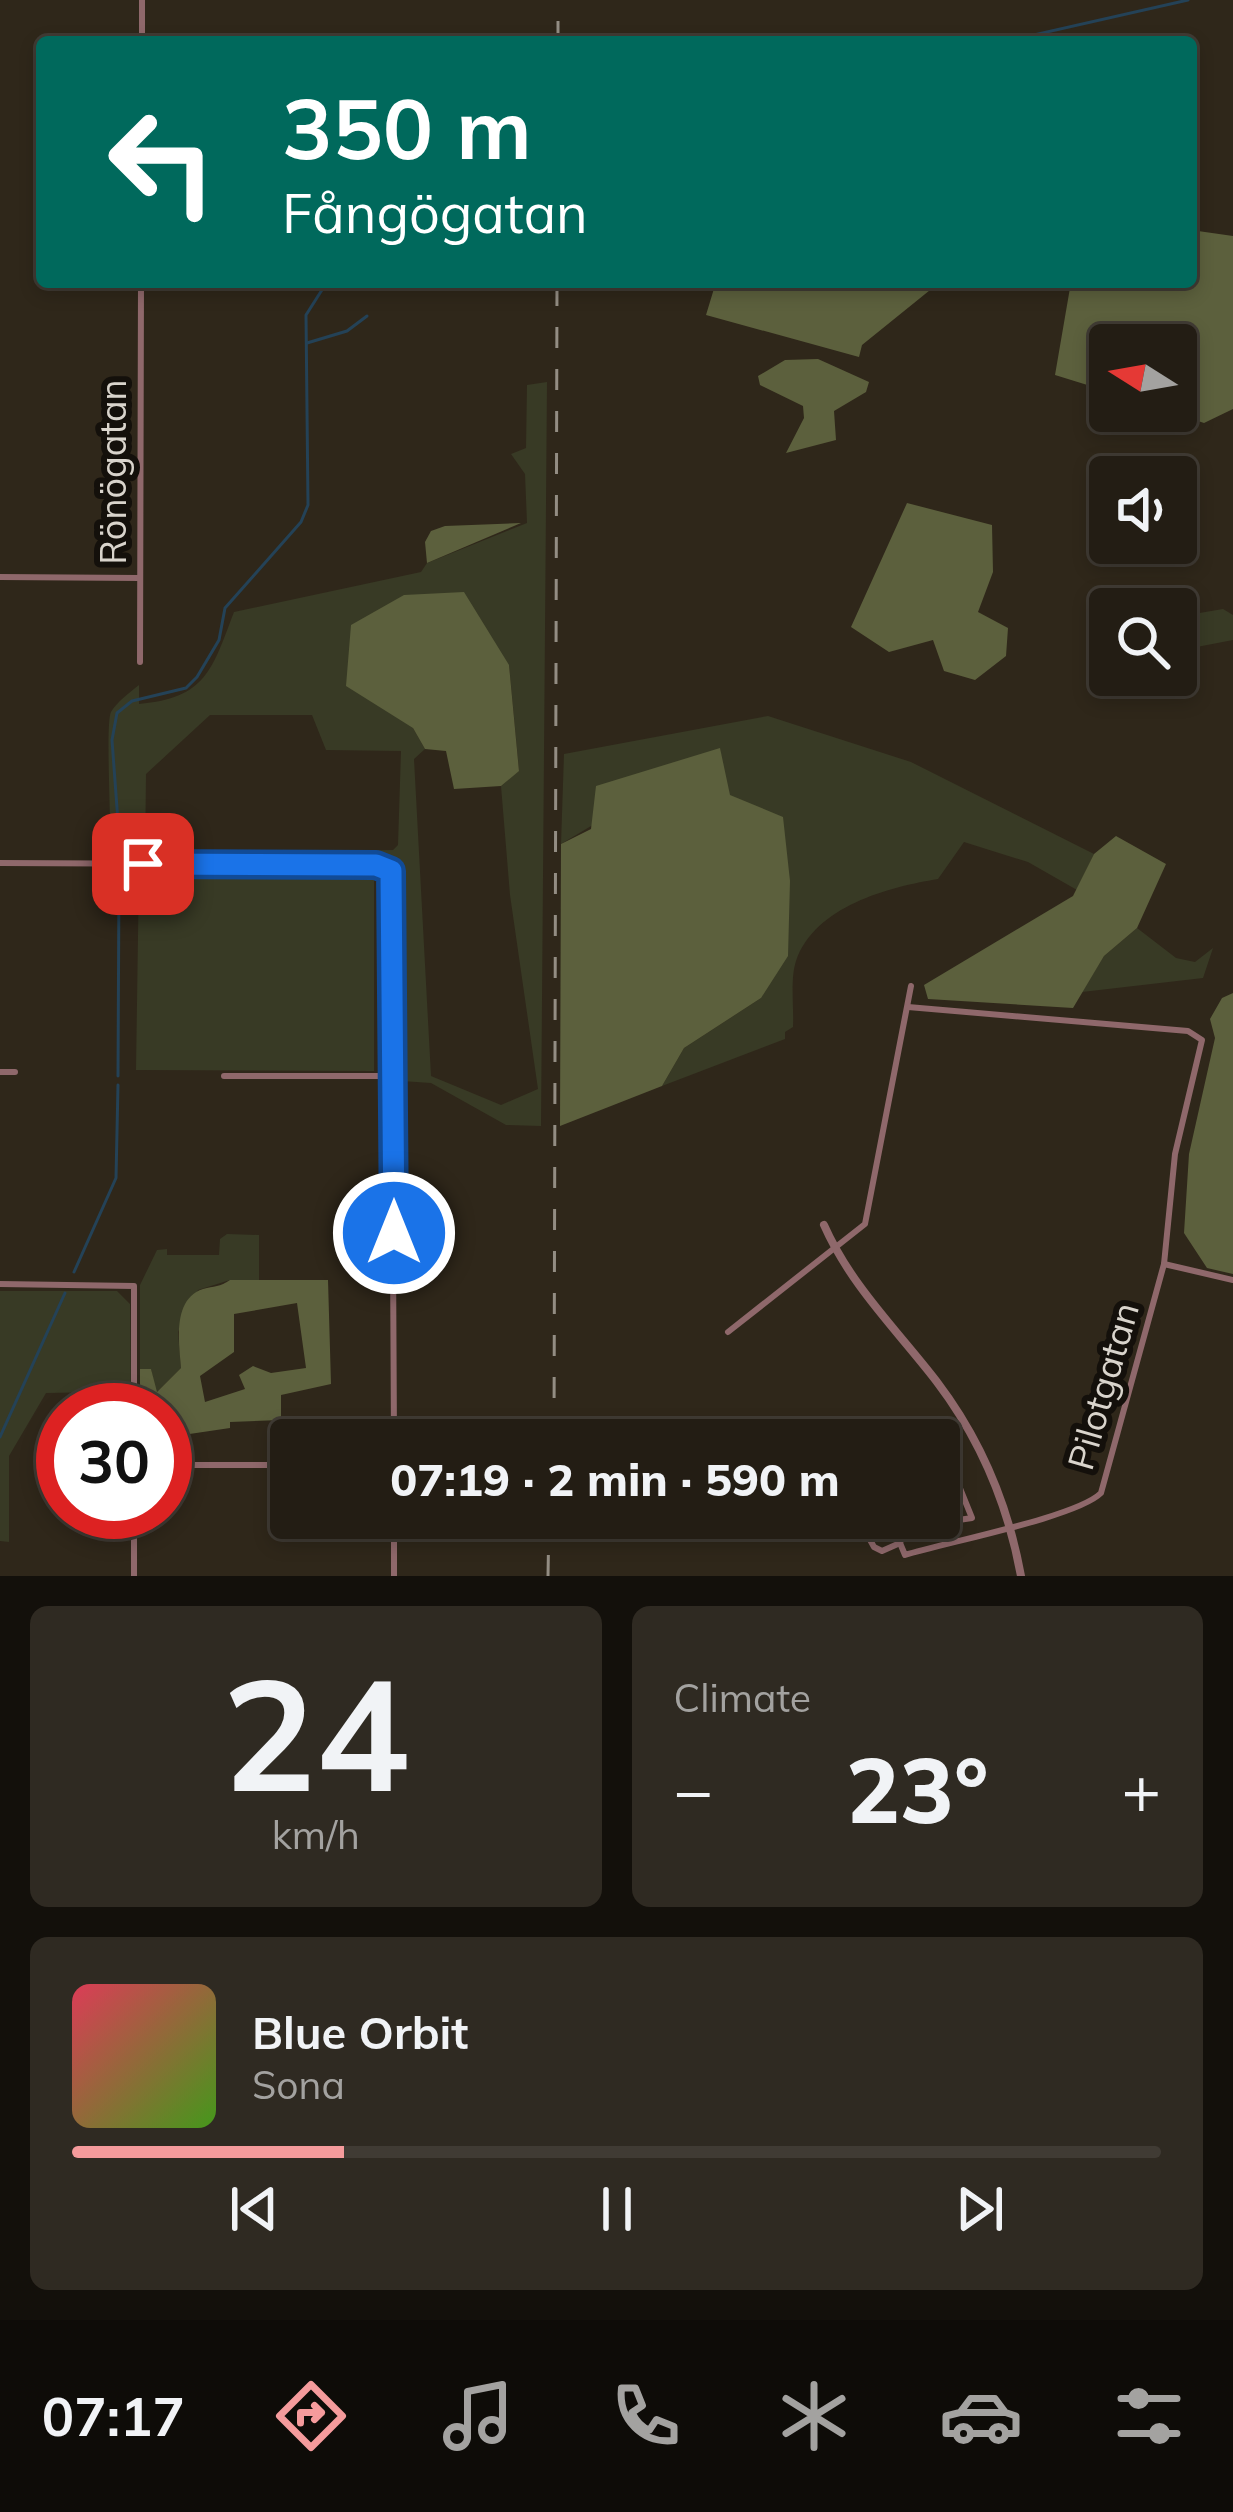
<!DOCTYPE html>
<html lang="en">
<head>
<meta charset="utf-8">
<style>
	body { margin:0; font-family:Mulish,sans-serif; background:#2f2a22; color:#f1f3f6; height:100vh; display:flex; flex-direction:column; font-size:45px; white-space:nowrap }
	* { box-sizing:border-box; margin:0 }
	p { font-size:39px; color:#a3a2a0 }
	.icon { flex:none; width:66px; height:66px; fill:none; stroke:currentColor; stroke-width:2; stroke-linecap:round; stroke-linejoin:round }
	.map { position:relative; height:1576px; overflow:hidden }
	.panel { display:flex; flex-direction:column; gap:30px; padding:30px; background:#13100b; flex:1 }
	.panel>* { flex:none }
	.banner { position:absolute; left:36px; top:36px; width:1161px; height:252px; border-radius:12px; box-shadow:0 6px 18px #0003,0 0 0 3px #403b34; background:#00695c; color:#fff; overflow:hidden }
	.needle { width:78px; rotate:281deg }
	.controls { position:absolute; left:1089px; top:324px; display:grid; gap:24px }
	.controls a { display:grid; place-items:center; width:108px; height:108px; border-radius:12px; background:#231d14; box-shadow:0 6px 18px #0003,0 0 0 3px #403b34; font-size:60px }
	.speed { position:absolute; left:36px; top:1383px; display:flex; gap:24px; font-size:60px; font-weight:700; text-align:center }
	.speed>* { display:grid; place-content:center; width:156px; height:156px; border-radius:50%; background:#231d14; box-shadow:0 6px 18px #0003,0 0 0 3px #403b34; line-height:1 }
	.speed .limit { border:18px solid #d22; background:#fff; color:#111 }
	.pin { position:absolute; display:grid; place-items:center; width:102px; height:102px; color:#fff; margin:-51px; border-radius:24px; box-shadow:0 6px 18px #0006 }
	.me { position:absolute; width:132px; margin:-66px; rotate:0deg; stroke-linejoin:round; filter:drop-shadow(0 0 9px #0008) }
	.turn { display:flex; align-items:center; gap:42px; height:252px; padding:0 48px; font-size:54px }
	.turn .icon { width:156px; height:156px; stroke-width:2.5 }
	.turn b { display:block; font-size:84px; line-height:102px }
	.big { font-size:90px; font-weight:800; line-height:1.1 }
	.panel .tile { flex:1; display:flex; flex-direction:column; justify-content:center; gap:18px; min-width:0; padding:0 42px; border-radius:18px; background:#2f2a22 }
	.panel .dial { align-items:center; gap:0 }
	.dial b { font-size:156px; line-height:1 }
	.song { display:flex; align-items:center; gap:36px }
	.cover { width:144px; height:144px; border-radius:18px; background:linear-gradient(135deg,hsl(350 70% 55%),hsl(100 70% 35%)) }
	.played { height:12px; border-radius:6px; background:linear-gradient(90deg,#f59b9c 25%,#403b34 25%) }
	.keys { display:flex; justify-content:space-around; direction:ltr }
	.heat { display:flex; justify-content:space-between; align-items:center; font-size:66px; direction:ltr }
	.panel .tiles { flex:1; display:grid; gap:30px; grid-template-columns:1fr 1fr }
	.tile:last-child { grid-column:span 2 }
	.trip { position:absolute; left:270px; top:1419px; width:690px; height:120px; border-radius:12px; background:#231d14; box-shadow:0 6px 18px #0003,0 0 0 3px #403b34; font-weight:800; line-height:120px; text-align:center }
	.dock { display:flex; height:192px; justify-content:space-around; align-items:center; background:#0e0c08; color:#a3a2a0 }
	.dock .icon { width:84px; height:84px }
	.dock .on { color:#f59b9c }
	.dock b { font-size:54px; color:#f1f3f6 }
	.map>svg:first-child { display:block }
</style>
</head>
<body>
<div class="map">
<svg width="1233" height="1576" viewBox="0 0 1233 1576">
	<rect width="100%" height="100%" fill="#2f271a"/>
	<!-- green -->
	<g fill="#383a25" fill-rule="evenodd">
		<path d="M547 382 541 1126 506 1125 431 1083 402 1081V861L327 860 317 851 393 850 398 845 401 751 326 750 312 715H210L146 774 145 859H110C112 833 105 724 111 712 116 703 130 692 139 685V704C206 698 212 670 234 612L421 572 427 563 527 523 525 474 511 454 526 448 527 385ZM509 665 519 770 501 786 510 895 538 1089 501 1105 431 1076 414 759 425 749 413 728Z"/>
		<path d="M1223 609 1233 615V640L1176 651V617Z"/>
		<path d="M768 716 911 762 1094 854 1077 890 1028 862 964 842 938 879C889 887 815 906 796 961 790 979 794 1008 793 1027L785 1032V1039L662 1086 684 1048 761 998 720 749 561 844 564 754Z"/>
		<path d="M139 869 206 873 211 869H374V1071L136 1070Z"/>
		<path d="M377 871 387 884 388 1058 378 1071Z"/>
		<path d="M1137 928 1176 958 1195 962 1213 948 1203 978 1082 992 1104 956Z"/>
		<path d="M227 1234 259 1235V1280H230L198 1290 178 1332 181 1368 156 1393 151 1369H140V1285L157 1250 167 1249V1255H219L220 1239Z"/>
		<path d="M0 1291H117L130 1304 131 1410H102L101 1392 46 1393 9 1456V1542L0 1541Z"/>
	</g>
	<!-- forest -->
	<g fill="#5c603d" fill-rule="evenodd">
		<path d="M1191 230 1233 236V409L1204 423 1168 411H1176V345H1110V392L1055 375 1071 282H1191Z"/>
		<path d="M716 282H940L862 345 859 357 706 315Z"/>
		<path d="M818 359 869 382 866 392 834 411 836 440 786 453 804 418 803 406 760 385 758 376 785 360Z"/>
		<path d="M907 503 992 525 993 572 978 612 1008 628 1006 656 975 680 944 671 933 640 889 652 851 627Z"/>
		<path d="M521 523 427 563 425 542 431 531 445 526Z"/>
		<path d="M464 592 509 665 519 771 501 786 454 789 446 751 425 749 413 728 346 686 351 625 404 595Z"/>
		<path d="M720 748 730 795 783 817 790 881 788 956 761 998 684 1048 662 1086 560 1126 561 844 591 829 596 786Z"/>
		<path d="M1116 836 1166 864 1137 928 1104 956 1073 1008 928 999 924 985 1073 896 1094 854Z"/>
		<path d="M1233 993V1274L1207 1268 1184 1233 1189 1154 1215 1038 1210 1019 1222 998Z"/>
		<path d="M230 1280H328L331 1384 281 1395V1420L230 1422V1428L176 1436 175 1458H165V1410H140V1369H151L157 1392 181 1368C179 1343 172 1299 203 1289 214 1286 220 1287 230 1280ZM297 1303 306 1368 271 1373 253 1366 239 1375 245 1389 205 1402 200 1376 234 1352V1314Z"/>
	</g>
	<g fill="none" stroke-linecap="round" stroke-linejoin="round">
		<!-- stream -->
		<g stroke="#244257" stroke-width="3">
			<path d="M1003 42 1188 0"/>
			<path d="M307 343 347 331 367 316"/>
			<path d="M120 849 112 740 117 713 132 701 186 688 197 677 219 640 225 608 301 522 308 505 306 315 327 282"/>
			<path d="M118 1076 119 874"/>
			<path d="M74 1272 116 1178 118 1085"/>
			<path d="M0 1437 65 1293"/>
		</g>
		<!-- minor -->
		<g stroke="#8f686b" stroke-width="6">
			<path d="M142 0V42"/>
			<path d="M0 577 140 578"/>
			<path d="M140 662 141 282"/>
			<path d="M0 863 376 865 391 871 394 1440"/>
			<path d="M0 1072H15"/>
			<path d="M224 1076H394"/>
			<path d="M1164 1264 1233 1280"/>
			<path d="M0 1284 134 1286V1410"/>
			<path d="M728 1332 865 1224 911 986"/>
			<path d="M165 1465H291"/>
			<path d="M858 1518 874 1547 882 1551 900 1543 905 1528 972 1518 957 1481 939 1467"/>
			<path d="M897 1518 905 1528"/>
			<path d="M900 1543 905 1555C947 1542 1077 1517 1101 1493L1164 1264 1175 1154 1202 1040 1188 1031 908 1007"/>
			<path d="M134 1576V1512"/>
			<path d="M394 1576V1518"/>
		</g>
		<!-- tertiary -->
		<path stroke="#8f686b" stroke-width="8" d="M824 1225C851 1286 897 1330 937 1382 981 1440 1008 1505 1021 1576"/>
		<!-- rail -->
		<g stroke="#938d83" stroke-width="3" stroke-dasharray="21 21" stroke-linecap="butt">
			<path d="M558 42V0"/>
			<path d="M554 1440 557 282"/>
			<path d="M548 1576 549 1518"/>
		</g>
	</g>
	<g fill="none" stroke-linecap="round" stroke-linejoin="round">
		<!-- route casing -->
		<g stroke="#114b97" stroke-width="30">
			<path id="route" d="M143 864 376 865 391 871 394 1233"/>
		</g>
		<!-- route -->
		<use href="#route" stroke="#1a73e8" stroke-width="21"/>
	</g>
	<g text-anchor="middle" stroke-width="12" stroke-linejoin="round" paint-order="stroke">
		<!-- street labels -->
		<g font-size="36" fill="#d9d4cc" stroke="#14100b">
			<text transform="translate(113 472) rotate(-90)" y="13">Rönögatan</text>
			<text transform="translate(1103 1386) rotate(-74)" y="13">Pilotgatan</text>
		</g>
	</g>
</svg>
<div class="controls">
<a><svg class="needle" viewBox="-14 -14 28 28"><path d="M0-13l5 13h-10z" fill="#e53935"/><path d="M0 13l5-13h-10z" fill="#a3a2a0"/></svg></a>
<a><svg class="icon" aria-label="sound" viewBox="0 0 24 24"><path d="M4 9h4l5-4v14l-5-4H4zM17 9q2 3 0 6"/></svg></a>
<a><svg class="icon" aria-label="search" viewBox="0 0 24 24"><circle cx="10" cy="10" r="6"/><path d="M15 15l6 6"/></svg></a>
</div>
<div class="speed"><div class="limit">30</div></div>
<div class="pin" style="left:143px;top:864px;background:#d93025"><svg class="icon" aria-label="arrive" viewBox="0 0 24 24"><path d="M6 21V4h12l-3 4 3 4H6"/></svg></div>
<svg class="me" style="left:394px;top:1233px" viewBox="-20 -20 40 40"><circle r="17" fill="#1a73e8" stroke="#fff" stroke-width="3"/><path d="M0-11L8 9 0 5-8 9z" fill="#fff"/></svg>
<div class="trip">07:19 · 2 min · 590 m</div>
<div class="banner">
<div class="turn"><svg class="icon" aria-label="left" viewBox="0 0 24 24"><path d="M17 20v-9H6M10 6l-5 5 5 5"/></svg><div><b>350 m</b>Fångögatan</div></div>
</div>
</div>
<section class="panel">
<div class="tiles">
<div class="tile dial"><b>24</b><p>km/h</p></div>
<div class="tile"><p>Climate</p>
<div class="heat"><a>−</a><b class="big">23°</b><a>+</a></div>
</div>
<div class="tile">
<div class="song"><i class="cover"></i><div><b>Blue Orbit</b><p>Sona</p></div></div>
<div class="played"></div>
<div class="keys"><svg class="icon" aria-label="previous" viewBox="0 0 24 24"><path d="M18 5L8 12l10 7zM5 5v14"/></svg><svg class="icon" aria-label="pause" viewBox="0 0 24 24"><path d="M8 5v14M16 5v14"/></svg><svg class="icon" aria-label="next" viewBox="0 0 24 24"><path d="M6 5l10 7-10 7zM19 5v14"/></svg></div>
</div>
</div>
</section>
<nav class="dock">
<b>07:17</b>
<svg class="icon on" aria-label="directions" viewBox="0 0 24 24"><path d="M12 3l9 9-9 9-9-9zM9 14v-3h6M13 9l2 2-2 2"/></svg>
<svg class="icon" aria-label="music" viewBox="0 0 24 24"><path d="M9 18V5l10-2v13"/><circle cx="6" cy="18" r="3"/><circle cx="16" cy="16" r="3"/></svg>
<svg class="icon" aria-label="phone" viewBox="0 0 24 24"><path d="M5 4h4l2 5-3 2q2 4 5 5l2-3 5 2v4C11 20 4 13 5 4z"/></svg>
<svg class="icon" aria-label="climate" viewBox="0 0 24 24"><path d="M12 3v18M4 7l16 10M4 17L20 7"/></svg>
<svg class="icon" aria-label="car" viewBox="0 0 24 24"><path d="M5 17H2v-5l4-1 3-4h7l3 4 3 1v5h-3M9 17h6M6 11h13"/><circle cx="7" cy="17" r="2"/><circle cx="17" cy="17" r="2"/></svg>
<svg class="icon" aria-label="filters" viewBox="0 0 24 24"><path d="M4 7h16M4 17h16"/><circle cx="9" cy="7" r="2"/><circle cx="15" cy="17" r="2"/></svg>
</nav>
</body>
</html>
